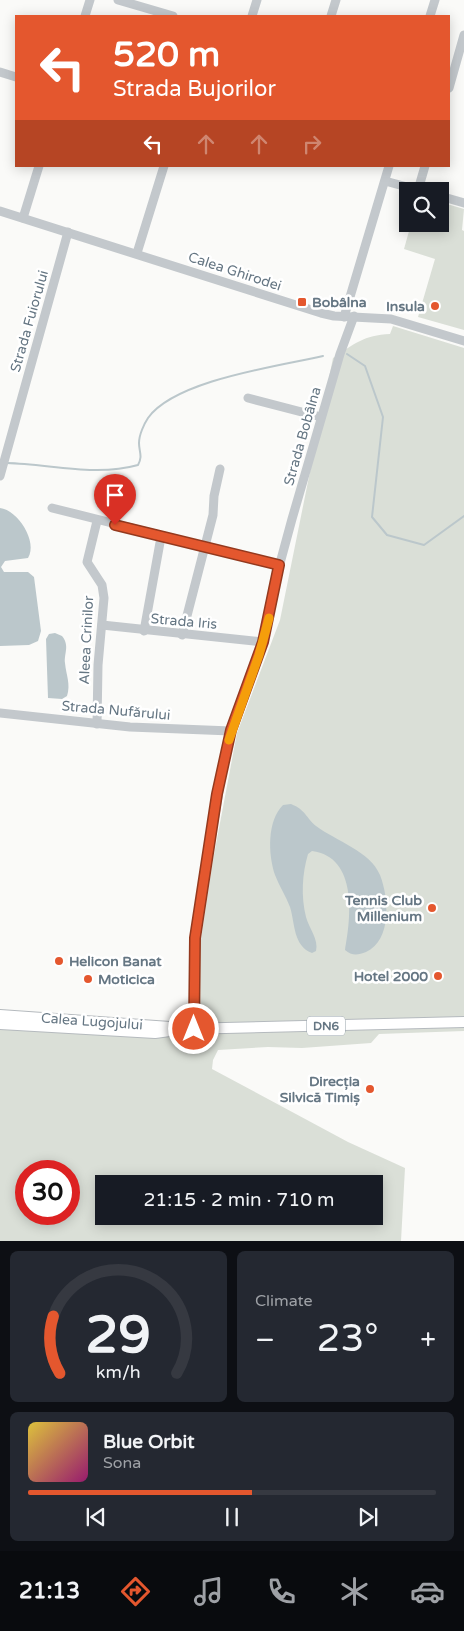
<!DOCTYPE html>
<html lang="en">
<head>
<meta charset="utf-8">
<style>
	body { margin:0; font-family:"Varela Round",sans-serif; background:#242831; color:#f1f3f6; height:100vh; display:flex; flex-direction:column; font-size:19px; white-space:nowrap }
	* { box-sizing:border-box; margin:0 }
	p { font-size:16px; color:#9ea1a6 }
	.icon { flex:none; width:28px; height:28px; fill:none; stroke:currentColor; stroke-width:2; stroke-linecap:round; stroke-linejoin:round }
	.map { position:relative; height:1241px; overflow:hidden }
	.sheet { display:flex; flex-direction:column; gap:10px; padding:10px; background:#0d0f14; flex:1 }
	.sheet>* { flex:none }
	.hud { position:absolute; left:15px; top:15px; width:435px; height:152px; border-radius:0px; box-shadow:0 2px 12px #0003; background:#e4572e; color:#fff; overflow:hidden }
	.controls { position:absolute; left:399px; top:182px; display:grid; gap:10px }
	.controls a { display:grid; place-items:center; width:50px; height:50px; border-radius:0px; background:#171b24; box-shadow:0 2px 12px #0003; font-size:25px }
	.speed { position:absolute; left:15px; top:1160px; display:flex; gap:10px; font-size:25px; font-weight:700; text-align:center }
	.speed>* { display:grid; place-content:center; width:65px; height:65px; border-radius:50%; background:#171b24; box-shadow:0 2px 12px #0003; line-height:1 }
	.speed .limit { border:8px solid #d22; background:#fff; color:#111 }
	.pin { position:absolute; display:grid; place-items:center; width:42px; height:42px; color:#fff; margin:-51px -21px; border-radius:50% 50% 50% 0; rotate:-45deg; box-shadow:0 0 5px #0007 }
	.pin .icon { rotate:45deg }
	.me { position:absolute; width:55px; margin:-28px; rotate:0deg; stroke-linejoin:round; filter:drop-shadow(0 0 4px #0008) }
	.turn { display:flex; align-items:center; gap:18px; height:105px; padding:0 15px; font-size:22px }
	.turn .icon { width:65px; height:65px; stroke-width:2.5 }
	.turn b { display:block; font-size:35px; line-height:42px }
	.lanes { display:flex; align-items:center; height:48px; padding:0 15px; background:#0003; justify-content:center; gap:25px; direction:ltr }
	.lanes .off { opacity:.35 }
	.big { font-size:38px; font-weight:600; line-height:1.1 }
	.sheet .tile { flex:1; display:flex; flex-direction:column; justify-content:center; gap:8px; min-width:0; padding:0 18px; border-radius:8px; background:#242831 }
	.sheet .dial { align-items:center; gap:0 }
	.dial svg { height:130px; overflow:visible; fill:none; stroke:#363941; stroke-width:7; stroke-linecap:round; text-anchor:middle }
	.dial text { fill:#f1f3f6; stroke:none }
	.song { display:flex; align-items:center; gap:15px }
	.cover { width:60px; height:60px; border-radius:8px; background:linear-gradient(135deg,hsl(50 70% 55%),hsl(320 70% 35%)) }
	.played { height:5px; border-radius:2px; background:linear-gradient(90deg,#e4572e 55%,#363941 55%) }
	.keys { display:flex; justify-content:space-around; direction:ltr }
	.heat { display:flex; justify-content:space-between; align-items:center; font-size:28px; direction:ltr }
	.sheet .tiles { flex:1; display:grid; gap:10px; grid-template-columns:1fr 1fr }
	.tile:last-child { grid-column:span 2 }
	.trip { position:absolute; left:95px; top:1175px; width:288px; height:50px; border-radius:0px; background:#171b24; box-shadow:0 2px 12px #0003; font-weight:600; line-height:50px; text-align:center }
	.dock { display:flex; height:80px; justify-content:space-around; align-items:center; background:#090b0e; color:#9ea1a6 }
	.dock .icon { width:35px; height:35px }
	.dock .on { color:#e4572e }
	.dock b { font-size:22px; color:#f1f3f6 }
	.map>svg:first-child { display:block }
</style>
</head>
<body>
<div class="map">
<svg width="464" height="1241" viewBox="0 0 464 1241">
	<rect width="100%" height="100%" fill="#fafaf8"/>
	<!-- green -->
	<g fill="#dadfd7" fill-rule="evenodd">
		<path d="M440 202 464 209 462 230 464 231V330L418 317 435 259 404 249 411 224H440Z"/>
		<path d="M393 326 464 348V1031L379 1034 371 1043 302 1048 268 1047 218 1050 213 1060 212 1069 348 1142 405 1168 401 1241H0V1013L196 1023 199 952 213 860 237 733 280 620 333 358C354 344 364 335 390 334ZM26 1171H69V1214H26ZM104 1184H374V1216H104Z"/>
	</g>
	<!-- water -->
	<g fill="#bbc7cb">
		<path d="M0 508C18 510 38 542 28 558L5 561 1 567 4 572H28L34 577 41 631 38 641 29 645 0 646Z"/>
		<path d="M55 633 62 636C70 646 64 653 65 663 66 675 71 684 67 696L62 699 48 698 46 639 49 634Z"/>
		<path d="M291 804C306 810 306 818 316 826 336 841 370 851 380 875 389 898 392 940 366 952 358 955 352 956 345 950 351 918 358 857 312 851L308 854C302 874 301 897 306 917 309 928 319 940 316 951L312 953C293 946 295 923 290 907 286 896 279 886 275 875 268 854 267 821 283 805Z"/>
	</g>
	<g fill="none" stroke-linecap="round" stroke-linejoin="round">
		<!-- stream -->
		<g stroke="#bbc7cb" stroke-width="2">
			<path d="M347 354 365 366 383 417 372 517 387 535 424 545 464 516"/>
			<path d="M7 463C50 464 95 477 138 465 143 456 139 452 139 443 139 435 144 424 148 418 175 380 279 366 323 356"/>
		</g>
		<!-- major casing -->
		<g stroke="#b5babe" stroke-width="12">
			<g id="major">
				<path d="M0 1015 170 1027"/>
				<path d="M0 1024 155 1033 184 1029 464 1022"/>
			</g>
		</g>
		<!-- minor -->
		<g stroke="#c3c8cc" stroke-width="9">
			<path d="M118 0 173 16"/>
			<path d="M85 16 90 0"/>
			<path d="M252 16 257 0"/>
			<path d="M331 16 336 0"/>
			<path d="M430 16 435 0"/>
			<path d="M0 72 16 77"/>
			<path d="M449 88 464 35"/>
			<path d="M385 181 422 191"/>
			<path d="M418 190 425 166"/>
			<path d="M440 196 464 203"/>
			<path d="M0 211 321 313 334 316 391 319 464 341"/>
			<path d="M23 218 39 166"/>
			<path d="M137 253 164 166"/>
			<path d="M344 317 389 166"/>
			<path d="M248 398 321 417"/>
			<path d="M0 476 68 232"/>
			<path d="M52 508 279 565"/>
			<path d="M97 521 87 562 102 585 104 598 98 665 97 724"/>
			<path d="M102 625 263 642"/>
			<path d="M144 631 161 537"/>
			<path d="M182 635 213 515 214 496 220 469"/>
			<path d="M0 713 130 727 231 731"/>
			<path d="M194 1029 196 931 223 766 231 731 261 650 273 589 292 519 340 354 354 316"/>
		</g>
		<!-- major -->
		<use href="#major" stroke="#fff" stroke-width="10"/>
	</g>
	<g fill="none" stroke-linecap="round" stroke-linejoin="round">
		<!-- route casing -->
		<g stroke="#94391e" stroke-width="12">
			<path id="route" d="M115 525 279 565 263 642 231 730 217 794 195 938 194 1029"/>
		</g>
		<!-- route -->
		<use href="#route" stroke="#e4572e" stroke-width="9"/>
		<!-- slow -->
		<path stroke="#f59e0b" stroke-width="9" d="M229 740 259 655 269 618"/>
	</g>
	<!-- markers -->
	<g fill="#e4572e" stroke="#fff" stroke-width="2">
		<rect x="297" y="297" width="10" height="10" rx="2.5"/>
		<circle cx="435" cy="306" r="5"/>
		<circle cx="432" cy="908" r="5"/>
		<circle cx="59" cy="961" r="5"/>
		<circle cx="438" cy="976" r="5"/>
		<circle cx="88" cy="979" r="5"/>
		<circle cx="370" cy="1089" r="5"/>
	</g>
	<g text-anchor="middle" stroke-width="5" stroke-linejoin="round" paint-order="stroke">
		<!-- shield labels -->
		<rect fill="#fff" stroke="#939fa8" stroke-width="1" x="307" y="1016.5" width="38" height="19" rx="4"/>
		<g font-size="12" font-weight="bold" fill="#657683">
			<text x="326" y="1030">DN6</text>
		</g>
		<!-- street labels -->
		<g font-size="14" fill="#657683" stroke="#fff">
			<text transform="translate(235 271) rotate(18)" y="5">Calea Ghirodei</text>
			<text transform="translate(29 321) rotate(-74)" y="5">Strada Fuiorului</text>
			<text transform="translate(302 436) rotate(-74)" y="5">Strada Bobâlna</text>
			<text transform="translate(184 621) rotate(5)" y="5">Strada Iris</text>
			<text transform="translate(86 640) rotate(-87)" y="5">Aleea Crinilor</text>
			<text transform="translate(116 710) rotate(5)" y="5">Strada Nufărului</text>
			<text transform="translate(92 1021) rotate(4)" y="5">Calea Lugojului</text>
		</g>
		<!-- poi labels -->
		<g font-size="14" font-weight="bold" fill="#657683" stroke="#fff" text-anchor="end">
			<text x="312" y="307" text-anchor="start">Bobâlna</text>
			<text x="425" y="311">Insula</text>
			<text x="422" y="905">Tennis Club<tspan x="422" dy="16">Millenium</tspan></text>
			<text x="69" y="966" text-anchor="start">Helicon Banat</text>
			<text x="428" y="981">Hotel 2000</text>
			<text x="98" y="984" text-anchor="start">Moticica</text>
			<text x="360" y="1086">Direcția<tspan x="360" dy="16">Silvică Timiș</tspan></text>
		</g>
	</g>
</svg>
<div class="controls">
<a><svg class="icon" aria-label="search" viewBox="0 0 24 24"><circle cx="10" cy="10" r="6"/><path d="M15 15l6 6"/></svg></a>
</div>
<div class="speed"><div class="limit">30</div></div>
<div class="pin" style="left:115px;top:525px;background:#d93025"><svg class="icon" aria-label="arrive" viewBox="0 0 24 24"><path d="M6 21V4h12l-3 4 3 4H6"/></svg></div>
<svg class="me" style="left:194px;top:1029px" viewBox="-20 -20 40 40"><circle r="17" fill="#e4572e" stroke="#fff" stroke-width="3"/><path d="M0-11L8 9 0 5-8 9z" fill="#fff"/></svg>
<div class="trip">21:15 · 2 min · 710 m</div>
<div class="hud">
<div class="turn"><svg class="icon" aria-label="left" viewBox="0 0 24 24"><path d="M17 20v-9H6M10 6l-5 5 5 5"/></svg><div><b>520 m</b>Strada Bujorilor</div></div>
<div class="lanes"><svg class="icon" aria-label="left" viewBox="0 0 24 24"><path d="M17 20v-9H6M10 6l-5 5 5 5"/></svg><svg class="icon off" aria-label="ahead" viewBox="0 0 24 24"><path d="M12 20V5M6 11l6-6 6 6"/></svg><svg class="icon off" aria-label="ahead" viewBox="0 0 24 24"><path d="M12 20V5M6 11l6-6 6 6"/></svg><svg class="icon off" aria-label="right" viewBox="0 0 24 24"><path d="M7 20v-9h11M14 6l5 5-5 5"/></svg></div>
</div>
</div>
<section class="sheet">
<div class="tiles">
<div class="tile dial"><svg viewBox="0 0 100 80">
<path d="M14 69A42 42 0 1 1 86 69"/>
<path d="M14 69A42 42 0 0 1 10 34" stroke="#e4572e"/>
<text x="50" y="56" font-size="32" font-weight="700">29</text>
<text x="50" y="72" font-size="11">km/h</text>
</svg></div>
<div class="tile"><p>Climate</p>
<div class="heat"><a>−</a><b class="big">23°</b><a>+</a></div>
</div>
<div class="tile">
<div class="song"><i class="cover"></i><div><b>Blue Orbit</b><p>Sona</p></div></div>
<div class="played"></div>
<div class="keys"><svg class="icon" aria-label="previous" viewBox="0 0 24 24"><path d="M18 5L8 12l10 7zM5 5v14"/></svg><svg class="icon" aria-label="pause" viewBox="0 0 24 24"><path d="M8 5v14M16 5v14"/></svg><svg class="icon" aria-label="next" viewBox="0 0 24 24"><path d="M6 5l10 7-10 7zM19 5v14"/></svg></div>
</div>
</div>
</section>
<nav class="dock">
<b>21:13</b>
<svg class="icon on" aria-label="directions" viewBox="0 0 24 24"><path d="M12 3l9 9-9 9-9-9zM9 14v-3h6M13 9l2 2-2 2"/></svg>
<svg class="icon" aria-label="music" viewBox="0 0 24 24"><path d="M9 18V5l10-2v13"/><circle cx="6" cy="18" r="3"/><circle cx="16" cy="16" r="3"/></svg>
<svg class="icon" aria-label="phone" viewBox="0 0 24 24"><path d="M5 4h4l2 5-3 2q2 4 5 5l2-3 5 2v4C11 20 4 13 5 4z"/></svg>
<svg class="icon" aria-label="climate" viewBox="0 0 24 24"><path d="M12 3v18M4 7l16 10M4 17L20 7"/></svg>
<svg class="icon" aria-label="car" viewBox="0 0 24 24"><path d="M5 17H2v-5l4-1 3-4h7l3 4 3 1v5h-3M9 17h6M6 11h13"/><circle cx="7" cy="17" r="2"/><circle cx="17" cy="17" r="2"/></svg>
</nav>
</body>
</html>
